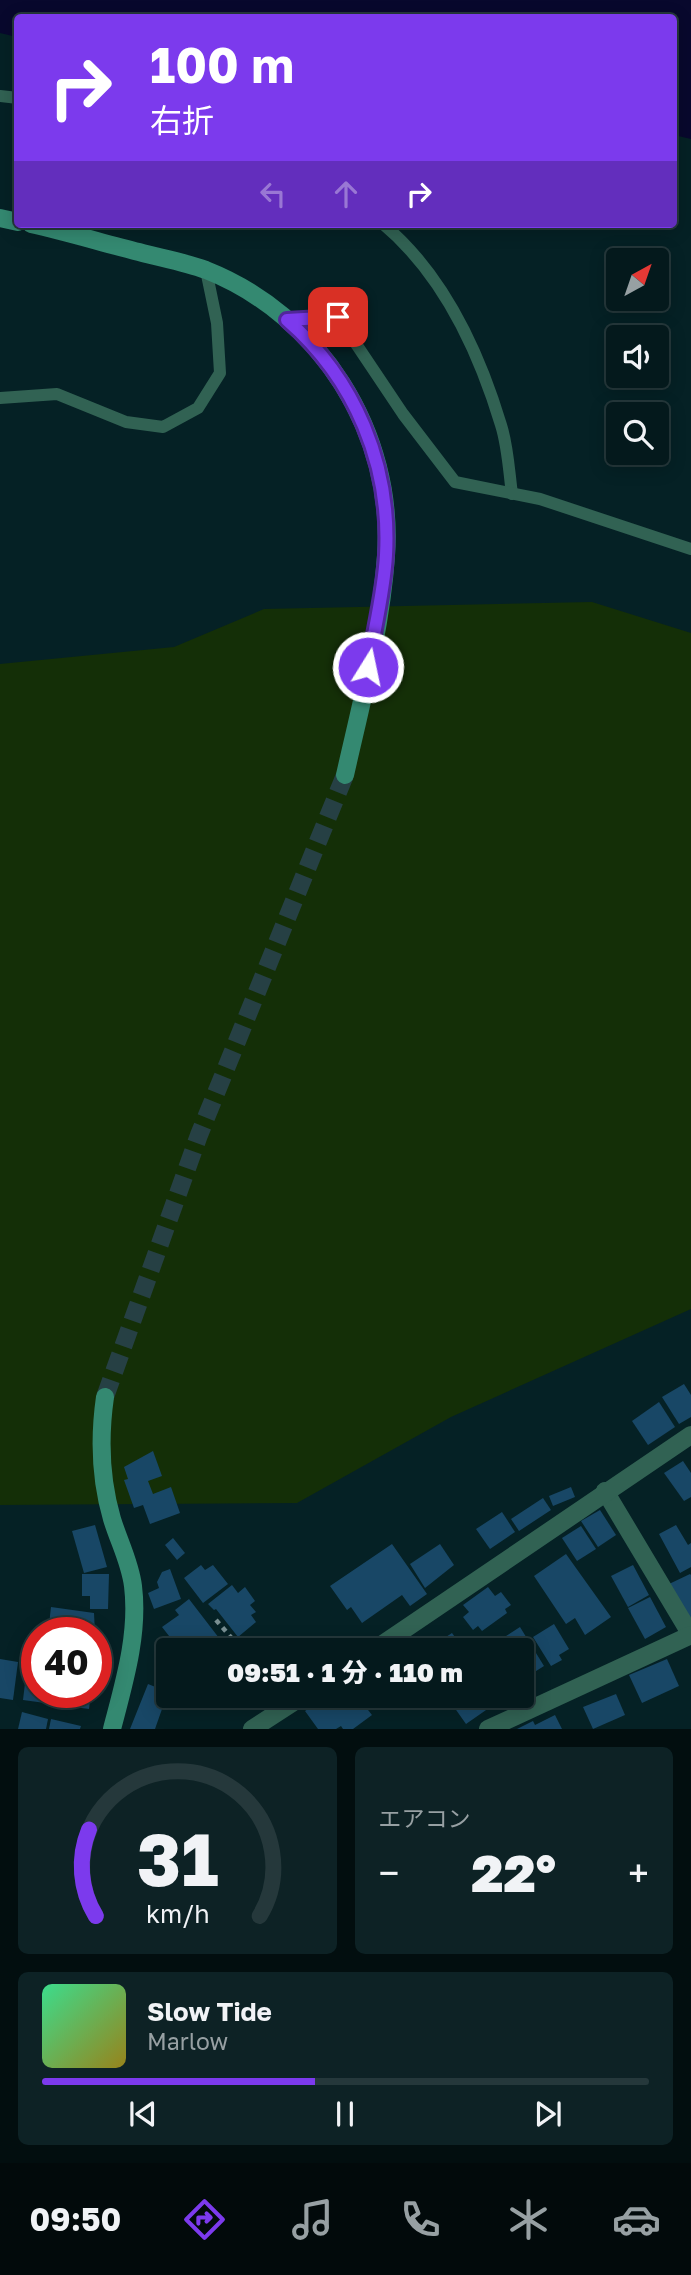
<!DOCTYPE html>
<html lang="ja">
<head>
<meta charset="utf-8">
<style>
	body { margin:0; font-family:"Golos Text","Noto Sans JP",sans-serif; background:#0d2225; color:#f1f3f6; height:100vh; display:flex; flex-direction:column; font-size:26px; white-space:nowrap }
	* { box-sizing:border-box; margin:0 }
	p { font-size:23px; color:#97a0a3 }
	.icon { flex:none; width:38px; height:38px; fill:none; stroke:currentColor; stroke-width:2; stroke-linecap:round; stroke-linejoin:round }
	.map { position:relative; height:1729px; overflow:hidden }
	.drawer { display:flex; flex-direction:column; gap:18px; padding:18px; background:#020e0f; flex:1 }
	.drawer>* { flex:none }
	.hud { position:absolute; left:14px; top:14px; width:663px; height:214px; border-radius:7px; box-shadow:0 4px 18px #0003,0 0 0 2px #25383b; background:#7c3aed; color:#fff; overflow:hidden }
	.needle { width:46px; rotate:40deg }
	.fabs { position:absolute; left:606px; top:248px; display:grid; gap:14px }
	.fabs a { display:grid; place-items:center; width:63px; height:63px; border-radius:7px; background:#04191c; box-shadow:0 4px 18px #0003,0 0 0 2px #25383b; font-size:35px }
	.speed { position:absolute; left:21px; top:1617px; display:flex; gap:14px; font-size:35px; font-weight:700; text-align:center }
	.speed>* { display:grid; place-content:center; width:91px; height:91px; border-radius:50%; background:#04191c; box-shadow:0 4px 18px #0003,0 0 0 2px #25383b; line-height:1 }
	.speed .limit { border:10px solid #d22; background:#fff; color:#111 }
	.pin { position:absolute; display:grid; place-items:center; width:60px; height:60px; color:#fff; margin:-30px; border-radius:14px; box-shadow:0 4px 10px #0006 }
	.me { position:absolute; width:77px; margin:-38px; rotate:10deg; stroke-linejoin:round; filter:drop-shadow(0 0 5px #0008) }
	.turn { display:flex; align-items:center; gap:24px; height:147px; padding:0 21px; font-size:32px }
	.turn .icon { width:91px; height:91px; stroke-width:2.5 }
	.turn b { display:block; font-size:49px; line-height:60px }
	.lanes { display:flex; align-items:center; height:66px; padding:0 21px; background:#0003; justify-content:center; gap:35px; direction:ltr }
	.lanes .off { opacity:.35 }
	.big { font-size:52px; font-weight:800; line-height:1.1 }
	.drawer .tile { flex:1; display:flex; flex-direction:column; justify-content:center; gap:10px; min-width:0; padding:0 24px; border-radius:10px; background:#0d2225 }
	.drawer .dial { align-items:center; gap:0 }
	.dial svg { height:182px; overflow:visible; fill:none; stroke:#25383b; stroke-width:7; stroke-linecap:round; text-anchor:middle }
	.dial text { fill:#f1f3f6; stroke:none }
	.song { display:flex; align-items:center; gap:21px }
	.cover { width:84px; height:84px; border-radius:10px; background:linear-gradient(135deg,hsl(150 70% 55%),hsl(50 70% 35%)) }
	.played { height:7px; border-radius:4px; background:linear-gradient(90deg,#7c3aed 45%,#25383b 45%) }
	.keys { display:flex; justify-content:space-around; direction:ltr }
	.heat { display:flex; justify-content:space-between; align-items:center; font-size:38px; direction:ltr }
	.drawer .tiles { flex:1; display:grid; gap:18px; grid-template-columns:1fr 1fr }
	.tile:last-child { grid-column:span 2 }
	.trip { position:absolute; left:156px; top:1638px; width:378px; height:70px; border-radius:7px; background:#04191c; box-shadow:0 4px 18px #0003,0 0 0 2px #25383b; font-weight:800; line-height:70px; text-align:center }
	.dock { display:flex; height:112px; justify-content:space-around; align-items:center; background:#020a0b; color:#97a0a3 }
	.dock .icon { width:49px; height:49px }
	.dock .current { color:#7c3aed }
	.dock b { font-size:32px; color:#f1f3f6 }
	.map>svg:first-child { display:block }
</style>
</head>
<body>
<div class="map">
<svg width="691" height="1729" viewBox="0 0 691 1729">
	<rect width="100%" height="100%" fill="#052125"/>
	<!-- green -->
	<path fill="#142f07" d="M592 602 691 633V1309L451 1417 297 1503 0 1505V664L174 647 264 609Z"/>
	<!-- water -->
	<path fill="#08082d" d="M0 0H691V139L674 135V18H18L17 37 0 33Z"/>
	<!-- building -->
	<g fill="#184766">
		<path d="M684 1384 691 1395V1417L679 1424 662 1397Z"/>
		<path d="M659 1402 675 1427 648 1445 632 1421Z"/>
		<path d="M153 1451 162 1476 148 1481 153 1494 171 1487 180 1513 150 1524 143 1505 134 1508 124 1480 128 1479 124 1467Z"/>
		<path d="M683 1461 691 1473V1497L684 1501 664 1473Z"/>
		<path d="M571 1487 575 1497 553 1506 549 1496Z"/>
		<path d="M543 1498 551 1510 519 1531 511 1519Z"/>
		<path d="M600 1510 616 1535 598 1547 581 1521Z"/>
		<path d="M502 1512 515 1532 490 1549 476 1529Z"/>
		<path d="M95 1525 107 1567 84 1573 72 1531Z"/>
		<path d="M676 1525 688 1545 691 1543V1567L680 1573 659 1534Z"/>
		<path d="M581 1526 596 1549 577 1561 562 1538Z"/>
		<path d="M173 1538 185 1553 177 1560 165 1545Z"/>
		<path d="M392 1544 427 1594 410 1606 402 1595 362 1623 351 1607 347 1610 330 1586Z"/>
		<path d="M440 1544 454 1565 425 1588 410 1564Z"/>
		<path d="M566 1554 611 1617 585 1635 575 1618 566 1624 534 1576Z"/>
		<path d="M201 1565 205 1570 213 1565 228 1584 203 1603 184 1578Z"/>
		<path d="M633 1565 649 1595 628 1607 611 1576Z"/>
		<path d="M170 1569 181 1599 154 1609 148 1593 159 1588 157 1582 162 1572Z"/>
		<path d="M82 1574H109L108 1609H90V1596H82Z"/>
		<path d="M690 1574 691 1575V1620L669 1584Z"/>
		<path d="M232 1585 238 1593 245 1587 255 1601 250 1605 256 1612 251 1615 256 1622 238 1637 216 1609 214 1610 208 1604Z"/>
		<path d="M488 1587 495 1596 501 1592 511 1605 505 1609 507 1613 482 1631 478 1626 473 1630 463 1617 469 1612 463 1605Z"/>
		<path d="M650 1597 666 1627 645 1639 628 1608Z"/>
		<path d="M189 1599 219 1638 204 1650H180L162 1627 179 1615 175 1610Z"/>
		<path d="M51 1607 94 1613 95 1633H48Z"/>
		<path d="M554 1624 569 1649 559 1655 562 1660 551 1666 533 1637Z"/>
		<path d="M520 1627 544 1666 522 1680V1650H499L495 1643Z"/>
		<path d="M452 1633 464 1650H426Z"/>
		<path d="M30 1641 37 1642V1692H91L89 1709 23 1700Z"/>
		<path d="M0 1659 18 1662 13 1700 0 1698Z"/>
		<path d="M667 1659 679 1686 642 1703 629 1675Z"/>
		<path d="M148 1684 168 1692 155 1729H130Z"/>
		<path d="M616 1694 625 1715 593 1729 583 1707Z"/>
		<path d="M326 1696H357L372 1715 353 1729H343L341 1726 336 1729H318L305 1711Z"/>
		<path d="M440 1696H496L499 1701 466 1724 454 1707 450 1710Z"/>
		<path d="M22 1712 48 1719 46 1729H18Z"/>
		<path d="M555 1715 562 1729H517L533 1721 535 1725Z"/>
		<path d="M51 1719 81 1726 80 1729H49Z"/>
	</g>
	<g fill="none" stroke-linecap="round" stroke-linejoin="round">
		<!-- secondary-tunnel -->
		<path stroke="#264044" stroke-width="18" stroke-dasharray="18 9" stroke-linecap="butt" d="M105 1397 199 1135 345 775"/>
		<!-- path -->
		<path stroke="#798f92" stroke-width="4.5" stroke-dasharray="5 5" stroke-linecap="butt" d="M216 1620 242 1650"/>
		<!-- lane -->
		<g stroke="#316253" stroke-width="12">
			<path d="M0 96 18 98"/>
			<path d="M383 224C443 274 479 352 501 425 508 447 509 472 512 494"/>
			<path d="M287 320 338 317 403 414 455 482 540 499 691 549"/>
			<path d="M0 398 57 394 126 422 163 427 198 408 220 373 217 323 206 270"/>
		</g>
		<!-- street -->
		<g stroke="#316253" stroke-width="18">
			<path d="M605 1491 691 1635"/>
			<path d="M374 1650 691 1435"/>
			<path d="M252 1729 303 1696"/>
			<path d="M488 1729 691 1635"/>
		</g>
		<!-- secondary -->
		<g stroke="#348971" stroke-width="18">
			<path d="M0 218 18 222"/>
			<path d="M31 224C67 232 103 243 139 252 161 258 184 262 206 270 320 315 395 433 386 556 381 629 361 704 345 775"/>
			<path d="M105 1397C99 1439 100 1478 112 1519 119 1542 130 1562 133 1586 139 1634 124 1683 112 1729"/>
		</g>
	</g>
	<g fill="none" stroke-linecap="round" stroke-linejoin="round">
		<!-- route casing -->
		<g stroke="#51269a" stroke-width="18">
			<path id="route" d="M338 317 287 320C355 379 391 465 386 555 384 592 374 630 368 667"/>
		</g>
		<!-- route -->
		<use href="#route" stroke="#7c3aed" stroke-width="12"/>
	</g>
</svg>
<div class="fabs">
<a><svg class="needle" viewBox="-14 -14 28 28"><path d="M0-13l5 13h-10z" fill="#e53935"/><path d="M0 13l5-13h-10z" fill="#97a0a3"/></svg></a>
<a><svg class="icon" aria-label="sound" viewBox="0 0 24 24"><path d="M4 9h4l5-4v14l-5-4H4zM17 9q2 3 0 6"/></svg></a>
<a><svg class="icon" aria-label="search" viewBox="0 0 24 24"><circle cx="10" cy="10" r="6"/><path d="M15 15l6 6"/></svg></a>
</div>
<div class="speed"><div class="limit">40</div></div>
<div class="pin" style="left:338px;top:317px;background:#d93025"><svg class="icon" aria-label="arrive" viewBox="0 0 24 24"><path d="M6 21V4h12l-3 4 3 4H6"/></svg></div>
<svg class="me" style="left:368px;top:667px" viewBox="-20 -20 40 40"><circle r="17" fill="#7c3aed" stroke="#fff" stroke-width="3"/><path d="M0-11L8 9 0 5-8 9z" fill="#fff"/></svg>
<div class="trip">09:51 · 1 分 · 110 m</div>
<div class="hud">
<div class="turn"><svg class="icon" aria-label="right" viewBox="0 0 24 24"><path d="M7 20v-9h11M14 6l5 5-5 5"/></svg><div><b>100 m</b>右折</div></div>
<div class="lanes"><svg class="icon off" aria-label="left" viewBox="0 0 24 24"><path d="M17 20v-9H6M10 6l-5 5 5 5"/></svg><svg class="icon off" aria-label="ahead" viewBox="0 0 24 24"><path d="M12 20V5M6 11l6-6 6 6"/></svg><svg class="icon" aria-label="right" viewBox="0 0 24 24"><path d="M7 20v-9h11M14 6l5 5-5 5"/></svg></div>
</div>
</div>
<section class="drawer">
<div class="tiles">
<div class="tile dial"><svg viewBox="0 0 100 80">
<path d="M14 69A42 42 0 1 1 86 69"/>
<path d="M14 69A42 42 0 0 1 11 31" stroke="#7c3aed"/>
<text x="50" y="56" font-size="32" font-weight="700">31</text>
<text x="50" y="72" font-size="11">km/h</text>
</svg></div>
<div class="tile"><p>エアコン</p>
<div class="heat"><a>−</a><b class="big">22°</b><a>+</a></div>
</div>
<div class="tile">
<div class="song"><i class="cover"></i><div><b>Slow Tide</b><p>Marlow</p></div></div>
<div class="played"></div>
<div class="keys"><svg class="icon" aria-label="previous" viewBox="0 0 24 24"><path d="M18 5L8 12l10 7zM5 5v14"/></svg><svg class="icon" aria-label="pause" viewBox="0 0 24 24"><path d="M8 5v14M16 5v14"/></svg><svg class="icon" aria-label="next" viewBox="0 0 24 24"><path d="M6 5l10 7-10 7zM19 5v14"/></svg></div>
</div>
</div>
</section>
<nav class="dock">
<b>09:50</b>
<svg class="icon current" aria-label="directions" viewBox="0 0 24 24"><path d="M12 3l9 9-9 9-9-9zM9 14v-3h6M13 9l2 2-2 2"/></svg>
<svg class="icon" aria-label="music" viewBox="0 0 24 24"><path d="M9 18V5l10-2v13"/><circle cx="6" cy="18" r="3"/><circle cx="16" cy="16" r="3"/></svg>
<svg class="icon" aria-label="phone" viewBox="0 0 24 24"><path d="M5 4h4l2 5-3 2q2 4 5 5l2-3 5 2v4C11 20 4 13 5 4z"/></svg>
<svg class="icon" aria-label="climate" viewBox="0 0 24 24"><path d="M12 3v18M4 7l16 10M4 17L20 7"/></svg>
<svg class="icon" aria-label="car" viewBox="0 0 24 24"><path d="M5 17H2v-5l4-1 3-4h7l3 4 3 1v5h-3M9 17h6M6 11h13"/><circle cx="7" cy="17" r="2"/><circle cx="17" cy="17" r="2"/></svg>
</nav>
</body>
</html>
